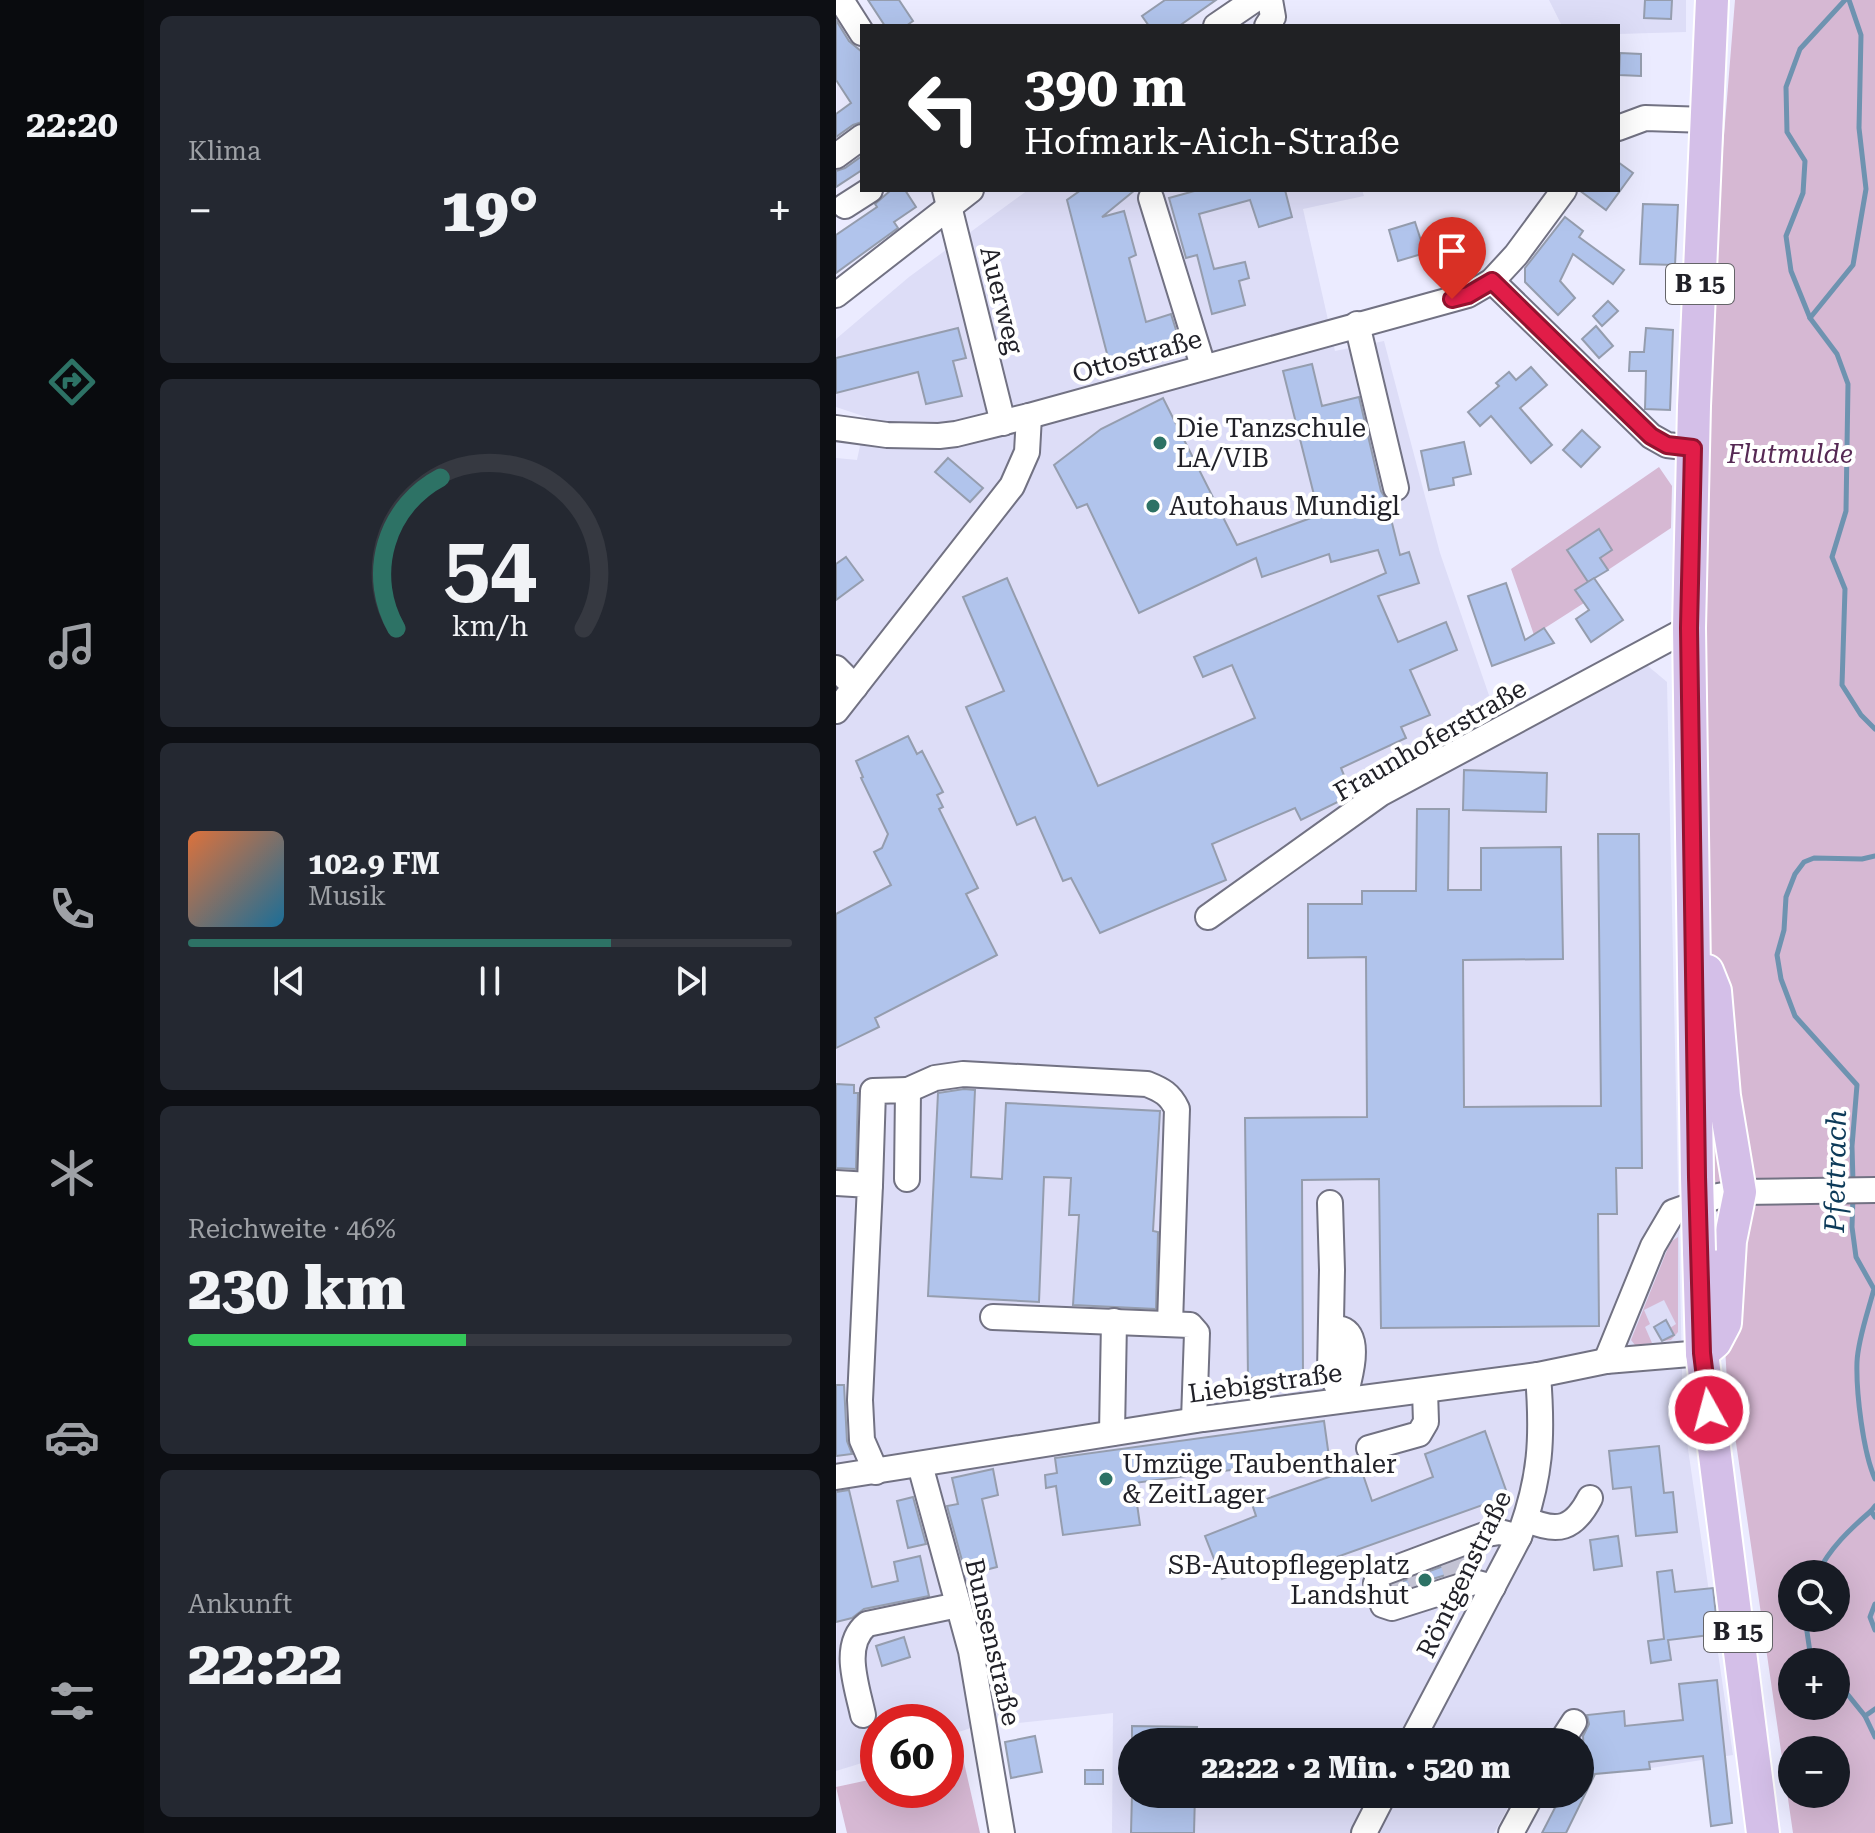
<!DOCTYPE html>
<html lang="de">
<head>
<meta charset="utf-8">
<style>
	body { margin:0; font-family:"Roboto Serif",serif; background:#242831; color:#f1f3f6; height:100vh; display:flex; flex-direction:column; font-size:30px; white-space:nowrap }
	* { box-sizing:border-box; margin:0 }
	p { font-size:26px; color:#9ea1a6 }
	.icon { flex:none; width:44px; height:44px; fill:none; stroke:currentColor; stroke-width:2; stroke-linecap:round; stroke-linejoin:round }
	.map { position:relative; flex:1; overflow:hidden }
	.panel { display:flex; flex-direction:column; gap:16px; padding:16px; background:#0d0f14; width:692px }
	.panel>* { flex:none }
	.guide { position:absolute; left:24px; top:24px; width:760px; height:168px; border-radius:0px; box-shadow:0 8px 32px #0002; background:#202124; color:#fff; overflow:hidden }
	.fabs { position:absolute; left:942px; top:1560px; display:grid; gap:16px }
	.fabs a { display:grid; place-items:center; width:72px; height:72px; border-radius:50%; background:#171b24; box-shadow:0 8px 32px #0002; font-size:40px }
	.speed { position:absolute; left:24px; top:1704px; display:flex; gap:16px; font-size:40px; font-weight:700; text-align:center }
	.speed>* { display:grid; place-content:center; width:104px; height:104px; border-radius:50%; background:#171b24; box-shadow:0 8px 32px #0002; line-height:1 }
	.speed .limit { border:12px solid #d22; background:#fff; color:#111 }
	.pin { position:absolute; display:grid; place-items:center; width:68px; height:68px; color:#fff; margin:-82px -34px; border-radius:50% 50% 50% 0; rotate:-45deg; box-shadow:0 0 8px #0007 }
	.pin .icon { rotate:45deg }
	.me { position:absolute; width:88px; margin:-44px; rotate:353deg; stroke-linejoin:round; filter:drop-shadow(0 0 6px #0008) }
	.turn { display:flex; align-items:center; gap:28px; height:168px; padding:0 32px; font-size:36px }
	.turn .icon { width:104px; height:104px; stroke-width:2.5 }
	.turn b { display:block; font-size:56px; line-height:68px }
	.big { font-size:60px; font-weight:800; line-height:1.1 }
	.panel .card { flex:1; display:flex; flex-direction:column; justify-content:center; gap:12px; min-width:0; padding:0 28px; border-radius:12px; background:#242831 }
	.panel .dial { align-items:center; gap:0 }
	.dial svg { height:208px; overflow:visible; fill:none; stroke:#363941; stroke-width:7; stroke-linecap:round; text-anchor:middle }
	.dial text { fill:#f1f3f6; stroke:none }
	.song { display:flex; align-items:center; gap:24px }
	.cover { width:96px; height:96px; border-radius:12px; background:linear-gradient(135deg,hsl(20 70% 55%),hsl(200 70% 35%)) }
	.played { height:8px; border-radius:4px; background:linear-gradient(90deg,#2d7265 70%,#363941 70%) }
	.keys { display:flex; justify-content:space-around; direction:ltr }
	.heat { display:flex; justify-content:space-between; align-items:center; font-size:44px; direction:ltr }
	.charge { height:12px; border-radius:6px; background:linear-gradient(90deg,#34c759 46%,#363941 0) }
	.trip { position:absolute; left:282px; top:1728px; width:476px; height:80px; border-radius:40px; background:#171b24; box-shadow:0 8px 32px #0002; font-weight:800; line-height:80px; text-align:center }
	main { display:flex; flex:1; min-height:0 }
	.tab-bar { display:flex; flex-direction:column; width:144px; justify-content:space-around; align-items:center; background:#090b0e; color:#9ea1a6 }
	.tab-bar .icon { width:56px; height:56px }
	.tab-bar .selected { color:#2d7265 }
	.tab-bar b { font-size:36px; color:#f1f3f6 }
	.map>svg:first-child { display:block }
</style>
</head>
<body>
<main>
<nav class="tab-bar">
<b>22:20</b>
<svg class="icon selected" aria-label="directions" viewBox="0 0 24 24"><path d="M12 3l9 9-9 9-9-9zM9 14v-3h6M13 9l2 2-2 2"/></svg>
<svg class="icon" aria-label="music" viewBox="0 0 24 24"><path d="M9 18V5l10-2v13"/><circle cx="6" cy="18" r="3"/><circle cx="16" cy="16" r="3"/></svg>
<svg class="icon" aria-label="phone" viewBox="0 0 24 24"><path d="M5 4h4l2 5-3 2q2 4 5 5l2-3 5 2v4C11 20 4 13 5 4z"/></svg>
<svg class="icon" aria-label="climate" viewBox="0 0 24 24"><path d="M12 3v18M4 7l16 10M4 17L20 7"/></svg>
<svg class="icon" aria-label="car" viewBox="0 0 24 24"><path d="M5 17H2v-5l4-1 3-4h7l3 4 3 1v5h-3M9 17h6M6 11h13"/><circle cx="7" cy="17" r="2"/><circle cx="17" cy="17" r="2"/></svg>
<svg class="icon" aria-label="filters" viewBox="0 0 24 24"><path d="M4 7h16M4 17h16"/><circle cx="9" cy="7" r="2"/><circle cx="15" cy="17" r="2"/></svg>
</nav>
<section class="panel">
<div class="card"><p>Klima</p>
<div class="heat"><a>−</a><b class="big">19°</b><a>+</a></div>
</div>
<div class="card dial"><svg viewBox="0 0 100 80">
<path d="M14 69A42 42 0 1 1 86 69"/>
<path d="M14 69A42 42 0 0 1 31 11" stroke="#2d7265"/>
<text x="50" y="56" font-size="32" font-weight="700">54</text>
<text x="50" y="72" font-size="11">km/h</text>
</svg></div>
<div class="card">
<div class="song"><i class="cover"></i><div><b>102.9 FM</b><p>Musik</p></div></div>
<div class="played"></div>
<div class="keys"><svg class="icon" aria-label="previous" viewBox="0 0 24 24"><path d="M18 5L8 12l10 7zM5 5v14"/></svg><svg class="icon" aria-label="pause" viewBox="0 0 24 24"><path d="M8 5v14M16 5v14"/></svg><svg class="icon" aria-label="next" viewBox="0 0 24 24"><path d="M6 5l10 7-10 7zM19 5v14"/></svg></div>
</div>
<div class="card"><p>Reichweite · 46%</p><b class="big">230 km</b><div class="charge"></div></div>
<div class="card"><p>Ankunft</p><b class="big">22:22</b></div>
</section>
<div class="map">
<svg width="1039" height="1833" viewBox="0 0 1039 1833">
	<rect width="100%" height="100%" fill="#ebebff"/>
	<!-- built -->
	<g fill="#ddddf7">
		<path d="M713 0H850V32L782 34V26H726Z"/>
		<path d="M192 190H526L528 196 467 209 499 351 548 341 604 553 667 736 806 661 831 682 847 1415 897 1755 809 1769 744 1775V1742H296V1794H679L658 1833H276L277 1713 135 1728 110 1736V1722H42V1758L0 1771V458L21 460 30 417 0 407V339L73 277Z"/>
	</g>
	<!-- green -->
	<g fill="#d6b8d3" fill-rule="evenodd">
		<path d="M899 0H1039V1833H957L891 1381 879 1179 868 693 869 461 877 271ZM956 1574H1000V1618H956ZM956 1662H1000V1706H956ZM956 1750H1000V1794H956Z"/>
		<path d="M823 467 836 486 835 528 772 570 764 558 776 550 763 529 731 549 752 582 740 590 748 603 698 635 675 569Z"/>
		<path d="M842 1237V1332L835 1340 826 1341 837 1335 834 1328 840 1324 828 1300 808 1310 814 1324 809 1327 816 1343 799 1345 795 1340 832 1248 836 1241Z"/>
		<path d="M127 1758 144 1833H11L0 1787 42 1778V1790H110V1762Z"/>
	</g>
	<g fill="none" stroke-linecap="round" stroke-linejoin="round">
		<!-- stream -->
		<g stroke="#6e93b0" stroke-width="5">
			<path d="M1009 0 964 49 950 87 951 132 969 161 967 193 950 236 955 271 974 318 1001 354 1012 384 1010 511 996 557 1009 589 1006 685 1025 715 1039 729"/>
			<path d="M974 318 1017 265 1030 189 1023 128 1025 35 1013 0"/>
			<path d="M1017 1182 1016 1146 1021 1085 959 1016 945 979 941 955 948 930 950 897 959 874 968 862 978 858 1026 859 1039 856"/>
			<path d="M1017 1196 1016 1227 1020 1257 1038 1289C1032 1312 1022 1339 1021 1362 1020 1392 1027 1452 1039 1479"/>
			<path d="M1039 1506 1035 1511 1039 1517"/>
			<path d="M981 1574C994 1548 1013 1530 1035 1511"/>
			<path d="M1039 1604 1034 1617 1039 1630"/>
			<path d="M969 1618 975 1659 978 1662"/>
			<path d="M1000 1680 1029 1716"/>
			<path d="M1039 1709 1029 1716 1039 1737"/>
		</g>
	</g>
	<!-- building -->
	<g fill="#b1c4ec" stroke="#959dae" stroke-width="2">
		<path d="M32 0H63L77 21 70 26H49Z"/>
		<path d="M329 0H380L343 26H313L306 16Z"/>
		<path d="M809 0H836L835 19 808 18Z"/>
		<path d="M0 20 13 41 26 52V122L17 125 0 137V114L15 103 0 80Z"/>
		<path d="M784 53 805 54V76L783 75Z"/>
		<path d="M26 156V170L0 187V171L9 168Z"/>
		<path d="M782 162 797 173 770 210 743 190H782Z"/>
		<path d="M55 190H69L80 207 58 222 62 228 0 273V235L41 207 39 204Z"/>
		<path d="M245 190H299L266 217 288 211 300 255 293 258 310 322 335 314 346 349 275 369 231 200Z"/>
		<path d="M362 190H449L456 217 423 227 414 200 363 214 378 269 409 262 413 278 403 281 409 305 376 314 361 255 350 258 333 198Z"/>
		<path d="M807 204 842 205 839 265 804 264Z"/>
		<path d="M729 217 747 231 743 237 788 270 777 284 737 254 724 281 739 298 722 315 689 282V268Z"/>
		<path d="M579 222 589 253 562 261 553 230Z"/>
		<path d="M772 301 782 311 766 326 757 316Z"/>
		<path d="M760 326 777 346 763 358 746 339Z"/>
		<path d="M122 328 130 358 117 361 126 396 90 404 82 372 0 393V358Z"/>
		<path d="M810 328 837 330 834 410 809 409 810 371H793L794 352H808Z"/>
		<path d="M476 364 486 406 523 397 545 491 550 499 564 555 573 552 583 583 542 596 562 642 610 622 621 650 574 670 594 715 565 727 570 738 505 768 516 795 465 820 459 808 376 844 390 880 264 933 235 878 227 881 199 817 181 825 130 707 168 691 127 597 171 578 262 786 419 718 396 665 367 677 358 657 550 573 542 550 495 562 493 554 426 577 420 558 303 613 251 504 241 508 218 465 265 429 327 398 401 545 483 515 447 371Z"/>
		<path d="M695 367 711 385 684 408 716 445 695 463 655 416 644 426 632 412 663 386 660 383 673 372 680 380Z"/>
		<path d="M746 430 764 447 745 467 727 450Z"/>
		<path d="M628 442 635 474 617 478 618 485 593 490 585 451Z"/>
		<path d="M112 458 147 488 134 502 99 472Z"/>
		<path d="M763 529 776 550 764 558 772 570 752 582 731 550Z"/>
		<path d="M10 557 27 580 0 600V564Z"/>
		<path d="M758 578 787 620 755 642 740 619 753 610 739 590Z"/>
		<path d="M670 583 689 640 708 628 718 643 656 666 632 596Z"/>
		<path d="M72 736 81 754 86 751 107 792 101 795 107 807 103 809 142 888 130 894 161 955 39 1018 43 1027 0 1048V914L55 885 38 852 46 848 52 834 25 778 27 777 20 761Z"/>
		<path d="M628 770 711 773 710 812 627 810Z"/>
		<path d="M581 809H613L612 890H645V848L725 847 727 959 627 960 628 1107 765 1106 762 834H803L806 1168H780L781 1214H762L763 1326 545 1328 543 1179 466 1180 467 1377 412 1378 409 1118 531 1117 530 957 472 958V904H526V891H580Z"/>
		<path d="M0 1084 18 1085V1093H22L20 1169 0 1168Z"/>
		<path d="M128 1089 139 1090 135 1177 166 1179 170 1103 324 1111 317 1231 322 1232 320 1309 237 1305 243 1215H233L235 1178 208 1177 203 1302 92 1296 102 1093Z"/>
		<path d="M830 1320 838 1335 826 1341 818 1327Z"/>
		<path d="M0 1385H8L11 1441 16 1454 0 1456Z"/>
		<path d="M488 1421 493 1457 298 1483 304 1525 227 1535 220 1486 210 1488 209 1475 221 1473 219 1458Z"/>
		<path d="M649 1431 672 1496 442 1578 436 1560 386 1579 369 1536 420 1516 416 1504 524 1466 536 1501 597 1477 589 1454Z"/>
		<path d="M823 1446 828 1493 837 1492 841 1532 800 1536 795 1487 777 1489 773 1451Z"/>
		<path d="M157 1469 162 1495 146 1499 161 1567 130 1575 111 1506 122 1504 116 1478Z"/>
		<path d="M13 1490 36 1587 62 1581 58 1562 84 1556 93 1596 28 1609 16 1618 0 1622V1492Z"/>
		<path d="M77 1497 90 1544 72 1548 61 1501Z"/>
		<path d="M782 1536 786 1566 758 1570 754 1540Z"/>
		<path d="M626 1559 629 1569 558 1591 556 1585Z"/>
		<path d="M836 1570 839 1592 877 1588 882 1634 832 1640 835 1660 815 1663 812 1641 828 1639 821 1572Z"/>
		<path d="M68 1637 74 1657 46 1666 40 1646Z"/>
		<path d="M881 1680 896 1823 875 1826 867 1756 813 1762 814 1769 759 1774 730 1833H706L726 1794H744V1756L748 1755 747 1736 753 1724 751 1715 788 1711 789 1726 847 1720 843 1684Z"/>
		<path d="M296 1726 361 1727 360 1742H296Z"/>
		<path d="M199 1736 206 1772 175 1778 169 1742Z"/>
		<rect x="249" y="1770" width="18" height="14"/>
		<path d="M296 1794H359L358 1833H295Z"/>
	</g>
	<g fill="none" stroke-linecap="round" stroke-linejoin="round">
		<!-- minor-tunnel -->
		<g stroke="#c3c3d4" stroke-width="24" stroke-dasharray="24 12" stroke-linecap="butt">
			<path d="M616 1561 621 1577"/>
			<path d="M582 1573 587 1589"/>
			<path d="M555 1583 560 1598"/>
		</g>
		<!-- minor casing -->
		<g stroke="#727283" stroke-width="28">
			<g id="minor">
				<path d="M5 0 26 33"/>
				<path d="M380 26 418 0"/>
				<path d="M431 26 437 17 434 0"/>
				<path d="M782 128 809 118 871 120"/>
				<path d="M0 156 26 137"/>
				<path d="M109 190 167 423"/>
				<path d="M315 198 367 366"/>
				<path d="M9 206 34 190"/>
				<path d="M656 281 815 436 831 445 857 448"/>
				<path d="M0 295 135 190"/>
				<path d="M521 324 560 488"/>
				<path d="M0 428 51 435 103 436 120 434 193 416 632 295 656 281 680 255 728 190"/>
				<path d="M0 668 19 687"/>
				<path d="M0 711 176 486 191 452 193 416"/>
				<path d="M372 917 544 794 853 628"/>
				<path d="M72 1090 99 1078 127 1074 311 1084C326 1090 334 1094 341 1109L334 1324"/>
				<path d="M0 1183 34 1185 24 1400 26 1440 40 1472"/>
				<path d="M34 1185 37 1091 72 1090 71 1179"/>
				<path d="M494 1203 496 1270 494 1372 508 1400"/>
				<path d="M157 1317 354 1325 361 1333 358 1420"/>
				<path d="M495 1328C499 1328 504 1328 508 1330 526 1340 512 1384 508 1400"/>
				<path d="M770 1361 817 1246 837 1212 882 1196 904 1192 1039 1190"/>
				<path d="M276 1433 278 1321"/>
				<path d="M533 1448 583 1434 590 1422 589 1391"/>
				<path d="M84 1465 135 1651 166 1833"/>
				<path d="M0 1477 367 1419 702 1375 770 1361 866 1353"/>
				<path d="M690 1519C722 1534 738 1529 754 1498"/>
				<path d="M657 1587 638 1582 556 1608 547 1605 540 1583 544 1574 651 1534 664 1532 683 1537"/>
				<path d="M27 1715C21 1686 5 1645 31 1624L122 1605"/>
				<path d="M575 1742 683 1537C705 1478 707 1438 702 1375"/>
				<path d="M725 1742 738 1722"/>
				<path d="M528 1833 548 1794"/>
				<path d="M675 1833 696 1794"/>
			</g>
		</g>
		<!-- major casing -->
		<g stroke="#fff" stroke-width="36">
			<g id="major">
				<path d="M861 1177 853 628 858 406 876 0"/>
				<path d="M863 1251 866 1353 927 1833"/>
				<path d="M866 1353 879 1342 889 1323 894 1241 904 1192 888 1096 879 991 871 971"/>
			</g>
		</g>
		<!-- minor -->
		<use href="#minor" stroke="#fff" stroke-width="24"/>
		<!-- major -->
		<use href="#major" stroke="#d4bfe8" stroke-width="32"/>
		<!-- major-bridge casing -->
		<g stroke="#fff" stroke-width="36" stroke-linecap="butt">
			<path id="major-bridge" d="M861 1177 863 1251"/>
		</g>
		<!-- major-bridge -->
		<use href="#major-bridge" stroke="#d4bfe8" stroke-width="32"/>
	</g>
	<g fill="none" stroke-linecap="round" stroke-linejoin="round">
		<!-- route casing -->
		<g stroke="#92132f" stroke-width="20">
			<path id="route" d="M616 299 632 295 656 281 815 436 831 445 857 448 853 628 861 1177 866 1353 873 1410"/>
		</g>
		<!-- route -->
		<use href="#route" stroke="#e11d48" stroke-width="14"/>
	</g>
	<!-- markers -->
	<g fill="#2d7265" stroke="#fff" stroke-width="3">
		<circle cx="324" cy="443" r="8"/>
		<circle cx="317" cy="506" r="8"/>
		<circle cx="270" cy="1479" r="8"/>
		<circle cx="589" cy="1580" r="8"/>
	</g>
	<g text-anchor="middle" stroke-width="8" stroke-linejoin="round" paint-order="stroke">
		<!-- shield labels -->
		<g fill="#fff" stroke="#646468" stroke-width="2">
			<rect x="830" y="264" width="68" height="40" rx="6"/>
			<rect x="868" y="1612" width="68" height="40" rx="6"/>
		</g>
		<g font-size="24" font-weight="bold" fill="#212128">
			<text x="864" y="292">B 15</text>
			<text x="902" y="1640">B 15</text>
		</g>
		<!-- street labels -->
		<g font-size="26" fill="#212128" stroke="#fff">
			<text transform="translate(166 300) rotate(76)" y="9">Auerweg</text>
			<text transform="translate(301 356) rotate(-16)" y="9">Ottostraße</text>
			<text transform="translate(594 740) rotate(-30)" y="9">Fraunhoferstraße</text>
			<text transform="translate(429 1383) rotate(-8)" y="9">Liebigstraße</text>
			<text transform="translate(628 1574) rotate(-64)" y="9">Röntgenstraße</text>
			<text transform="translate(157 1642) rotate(77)" y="9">Bunsenstraße</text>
		</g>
		<!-- poi labels -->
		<g font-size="26" fill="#212128" stroke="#fff" text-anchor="start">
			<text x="340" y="437">Die Tanzschule<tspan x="340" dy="30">LA/VIB</tspan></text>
			<text x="333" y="515">Autohaus Mundigl</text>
			<text x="286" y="1473">Umzüge Taubenthaler<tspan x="286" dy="30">&amp; ZeitLager</tspan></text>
			<text x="573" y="1574" text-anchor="end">SB-Autopflegeplatz<tspan x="573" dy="30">Landshut</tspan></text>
		</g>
		<!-- park labels -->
		<g font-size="26" font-style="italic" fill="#562954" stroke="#fff">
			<text x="954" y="463">Flutmulde</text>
		</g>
		<!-- water labels -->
		<g font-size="28" font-style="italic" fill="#0d3a59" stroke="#fff">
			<text transform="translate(999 1171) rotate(-89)" y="10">Pfettrach</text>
		</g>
	</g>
</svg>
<div class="fabs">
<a><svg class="icon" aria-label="search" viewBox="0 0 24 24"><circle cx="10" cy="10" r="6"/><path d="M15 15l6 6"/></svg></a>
<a>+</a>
<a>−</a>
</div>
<div class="speed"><div class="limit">60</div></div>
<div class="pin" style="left:616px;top:299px;background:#d93025"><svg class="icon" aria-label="arrive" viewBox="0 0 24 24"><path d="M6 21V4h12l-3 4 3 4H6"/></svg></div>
<svg class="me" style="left:873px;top:1410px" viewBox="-20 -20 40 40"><circle r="17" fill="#e11d48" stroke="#fff" stroke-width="3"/><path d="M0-11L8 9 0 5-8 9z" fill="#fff"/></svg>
<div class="trip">22:22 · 2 Min. · 520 m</div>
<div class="guide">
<div class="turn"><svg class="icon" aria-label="left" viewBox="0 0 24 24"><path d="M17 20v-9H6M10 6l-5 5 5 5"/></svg><div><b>390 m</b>Hofmark-Aich-Straße</div></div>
</div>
</div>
</main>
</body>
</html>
